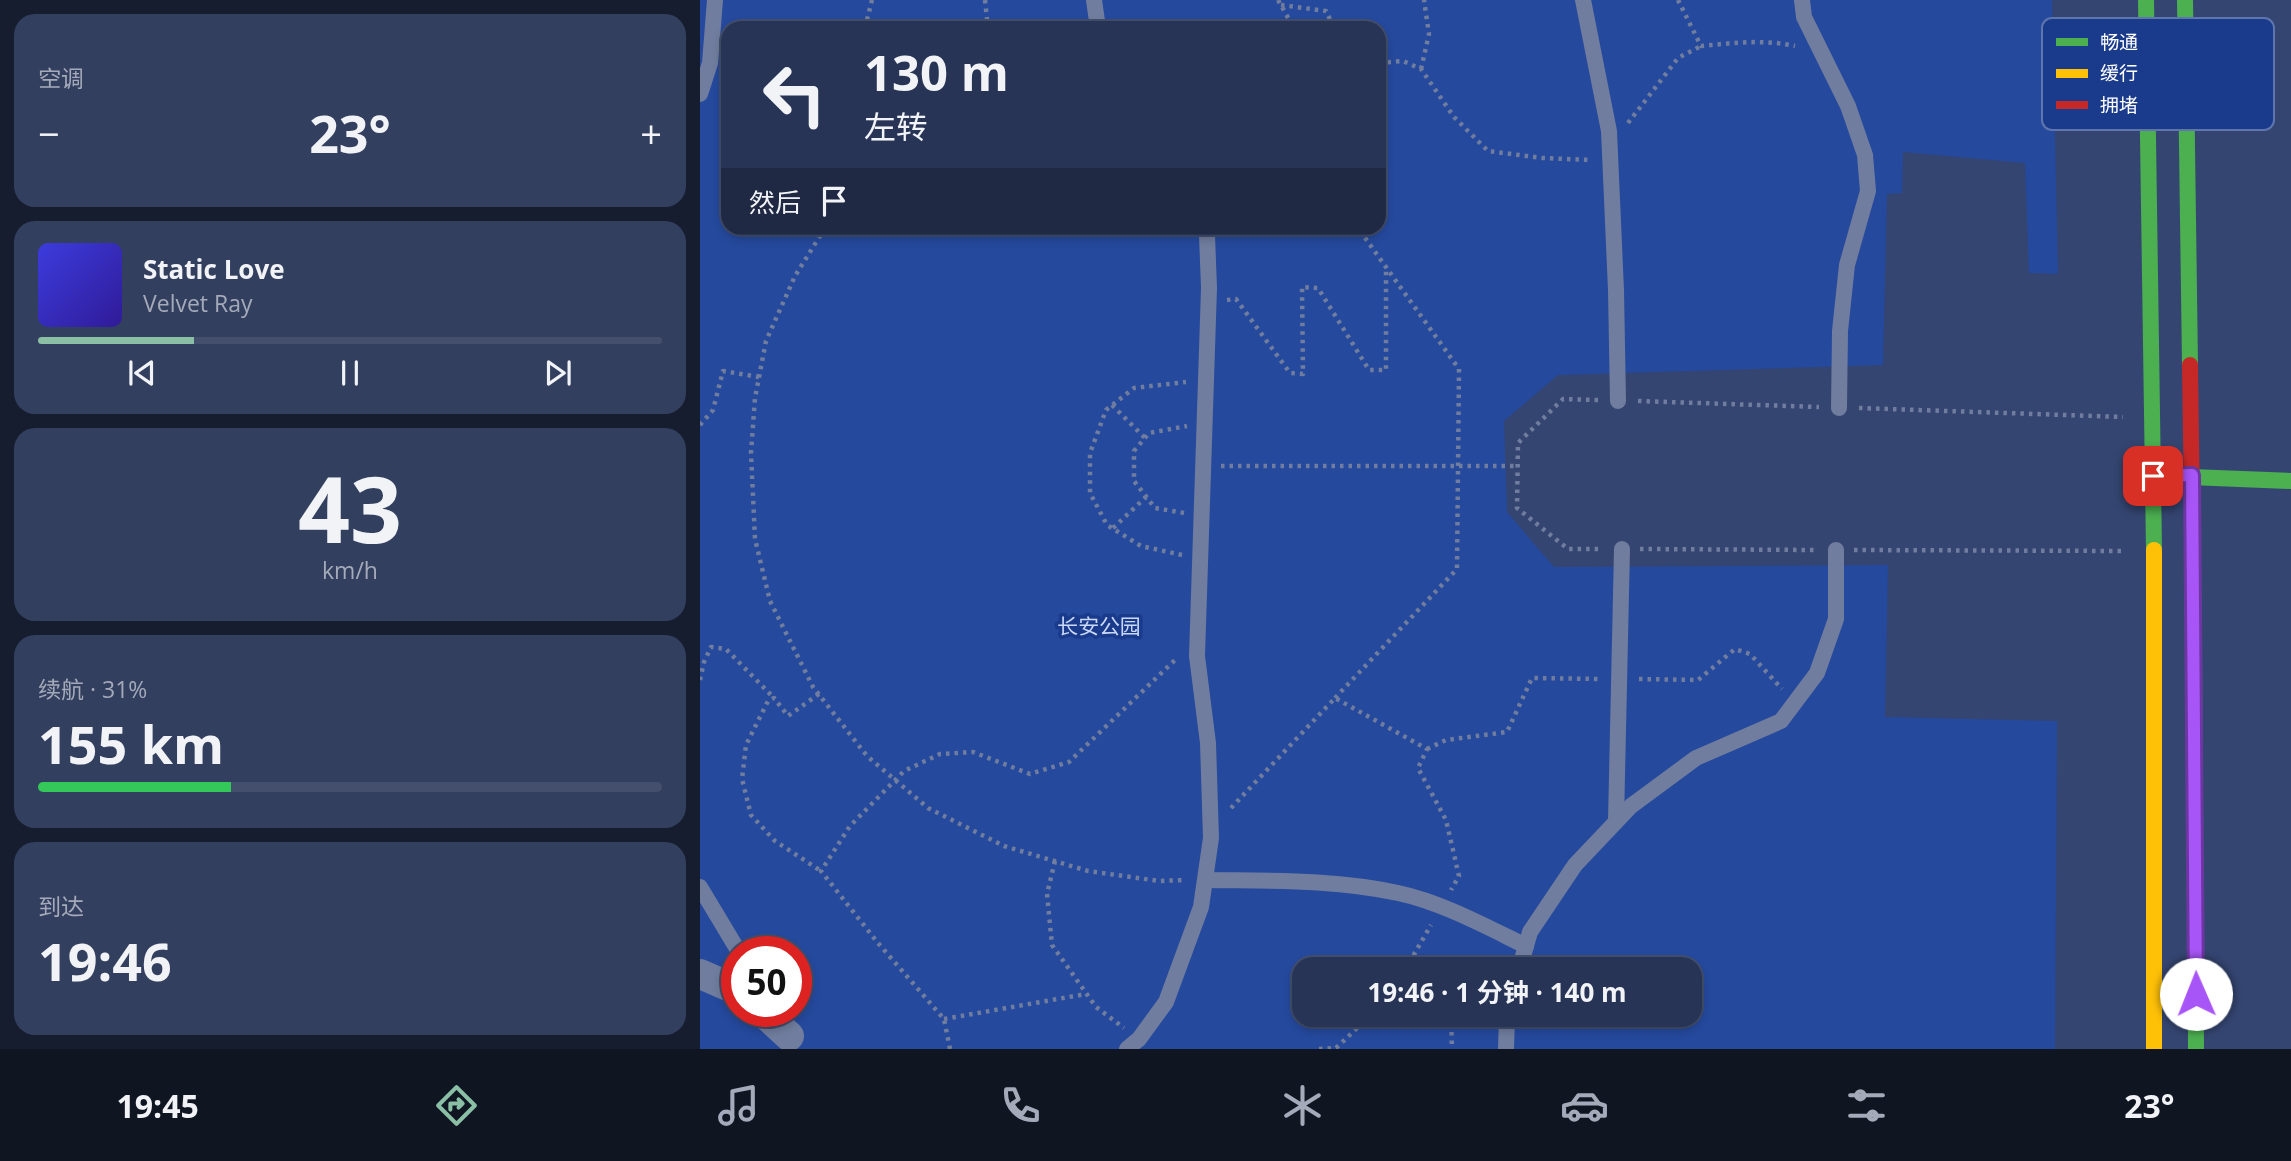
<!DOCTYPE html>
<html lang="zh">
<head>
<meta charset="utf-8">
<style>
	body { margin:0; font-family:"Open Sans","Noto Sans SC",sans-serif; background:#333f5f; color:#f1f3f6; height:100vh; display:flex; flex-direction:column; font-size:26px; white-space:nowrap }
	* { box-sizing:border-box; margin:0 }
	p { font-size:23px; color:#a4aab9 }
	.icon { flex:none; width:38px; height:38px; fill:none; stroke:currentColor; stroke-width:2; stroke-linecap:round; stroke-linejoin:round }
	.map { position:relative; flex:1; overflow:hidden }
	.side { display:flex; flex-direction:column; gap:14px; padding:14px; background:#151d2f; width:700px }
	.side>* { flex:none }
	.top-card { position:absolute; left:21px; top:21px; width:665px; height:214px; border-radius:21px; box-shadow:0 4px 10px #0003,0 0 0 2px #434f6c; background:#273455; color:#f1f3f6; overflow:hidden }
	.speed { position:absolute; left:21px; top:936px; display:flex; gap:14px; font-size:35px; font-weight:700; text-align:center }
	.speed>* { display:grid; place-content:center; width:91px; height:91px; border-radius:50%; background:#273455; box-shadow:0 4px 10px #0003,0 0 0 2px #434f6c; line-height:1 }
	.speed .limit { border:10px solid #d22; background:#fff; color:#111 }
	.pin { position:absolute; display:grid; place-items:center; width:60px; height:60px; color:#fff; margin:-30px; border-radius:14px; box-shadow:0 4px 10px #0006 }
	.me { position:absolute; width:77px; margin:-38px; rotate:359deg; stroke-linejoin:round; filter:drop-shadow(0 0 5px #0008) }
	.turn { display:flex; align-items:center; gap:24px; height:147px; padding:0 28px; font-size:32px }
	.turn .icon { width:91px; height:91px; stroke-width:2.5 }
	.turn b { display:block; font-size:49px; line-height:60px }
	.then { display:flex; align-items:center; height:66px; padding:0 28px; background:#0003; gap:14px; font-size:26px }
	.big { font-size:52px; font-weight:700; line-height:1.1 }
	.side .card { flex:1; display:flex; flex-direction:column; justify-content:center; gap:10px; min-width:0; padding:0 24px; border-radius:21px; background:#333f5f }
	.side .dial { align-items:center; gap:0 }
	.dial b { font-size:91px; line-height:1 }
	.song { display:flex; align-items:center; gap:21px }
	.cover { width:84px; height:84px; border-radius:10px; background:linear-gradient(135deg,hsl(240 70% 55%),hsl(250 70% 35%)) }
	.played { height:7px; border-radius:4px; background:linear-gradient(90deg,#8abfa5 25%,#434f6c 25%) }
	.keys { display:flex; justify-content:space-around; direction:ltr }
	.heat { display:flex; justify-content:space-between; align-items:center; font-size:38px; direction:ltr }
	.charge { height:10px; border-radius:5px; background:linear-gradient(90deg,#34c759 31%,#434f6c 0) }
	.trip { position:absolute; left:592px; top:957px; width:410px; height:70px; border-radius:21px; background:#273455; box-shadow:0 4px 10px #0003,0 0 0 2px #434f6c; font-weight:700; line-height:70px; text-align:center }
	.menu { display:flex; height:112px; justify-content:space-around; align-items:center; background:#101522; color:#a4aab9 }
	.menu .icon { width:49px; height:49px }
	.menu .current { color:#8abfa5 }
	.menu b { font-size:32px; color:#f1f3f6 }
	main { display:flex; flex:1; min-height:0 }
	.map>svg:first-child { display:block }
</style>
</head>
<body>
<main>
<section class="side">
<div class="card"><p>空调</p>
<div class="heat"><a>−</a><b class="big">23°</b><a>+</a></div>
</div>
<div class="card">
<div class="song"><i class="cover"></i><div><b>Static Love</b><p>Velvet Ray</p></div></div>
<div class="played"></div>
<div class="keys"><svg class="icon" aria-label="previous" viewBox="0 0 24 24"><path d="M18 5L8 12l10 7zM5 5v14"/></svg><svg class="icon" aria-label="pause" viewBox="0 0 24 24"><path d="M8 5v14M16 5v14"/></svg><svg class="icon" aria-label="next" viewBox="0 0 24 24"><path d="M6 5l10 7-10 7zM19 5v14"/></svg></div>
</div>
<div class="card dial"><b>43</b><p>km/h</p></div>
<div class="card"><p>续航 · 31%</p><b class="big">155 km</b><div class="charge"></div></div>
<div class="card"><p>到达</p><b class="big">19:46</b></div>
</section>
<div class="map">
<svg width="1591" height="1049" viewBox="0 0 1591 1049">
	<rect width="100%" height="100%" fill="#344571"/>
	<!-- green -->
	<path fill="#25499d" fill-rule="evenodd" d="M0 0H1352L1358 274 1329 273 1325 163 1203 152 1202 193 1187 194 1183 365 858 375 804 421 807 512 854 567 1188 565 1185 717 1357 721 1355 1049H0ZM28 28H679V228H28ZM37 952H96V1012H37ZM604 970H989V1015H604Z"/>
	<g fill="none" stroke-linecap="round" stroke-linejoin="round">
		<!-- path -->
		<g stroke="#707d9e" stroke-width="4.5" stroke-dasharray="3.5 5" stroke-linecap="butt">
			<path d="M285 0 288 28"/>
			<path d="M578 0 594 28"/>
			<path d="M978 0 1001 46C1033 43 1063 39 1095 46"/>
			<path d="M581 5 626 11 634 28"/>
			<path d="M165 28 172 0"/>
			<path d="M621 28 631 22"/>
			<path d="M679 63 703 61 721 69 754 117 788 151 842 158 892 160"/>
			<path d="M721 69 729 34 724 0"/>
			<path d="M928 123 978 58 1001 46"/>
			<path d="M125 228 95 276 66 341 55 398 51 453 55 539 70 601 113 687 167 756 228 808 304 846 388 871 459 881 486 880"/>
			<path d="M527 300 536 299 590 373 603 374 602 287 618 288 669 370H686V266"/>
			<path d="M898 400 863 399 818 443 817 508 868 549H903"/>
			<path d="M938 401 1119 407"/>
			<path d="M412 405 445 438"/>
			<path d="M1159 408 1423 417"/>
			<path d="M0 425 13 410 23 371 59 377"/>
			<path d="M521 466H817"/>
			<path d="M484 513 455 508 434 481V451L449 433 487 426"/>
			<path d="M413 528 446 497"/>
			<path d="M940 549 1117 550"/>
			<path d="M1154 550 1425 551"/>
			<path d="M482 555 441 546 407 525 390 493V453L406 410 434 388 486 382"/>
			<path d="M939 679 998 680 1035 649 1050 654 1082 689"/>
			<path d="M0 680 4 662 11 647 26 649 74 698"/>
			<path d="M119 694 88 716 74 698 68 701 46 745 42 779 51 815 75 841 121 871"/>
			<path d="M635 698 757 569 759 369 658 228"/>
			<path d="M727 749 746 740 807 732 832 678 899 679"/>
			<path d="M531 808 635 698 727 749 718 768 746 820 759 876 751 890"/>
			<path d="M355 861 347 894 352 945 396 1007 424 1028"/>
			<path d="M705 970 731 925"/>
			<path d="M751 1015 752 1049"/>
			<path d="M244 1019 386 994"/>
			<path d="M250 1049 244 1019 178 943 121 871 150 826 204 771 240 754 273 752 330 774 369 762 477 658"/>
			<path d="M619 1049 636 1048 671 1015"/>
		</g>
		<!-- lane -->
		<g stroke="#707d9e" stroke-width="16">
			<path d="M394 0 398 28"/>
			<path d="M883 0 909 131 916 290 918 401"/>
			<path d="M1102 0 1104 17 1148 106 1165 155 1168 191 1147 265 1140 331 1139 408"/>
			<path d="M0 94 10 63 15 0"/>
			<path d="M916 821 922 549"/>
			<path d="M506 880C570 881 635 879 698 893 741 902 787 927 826 946"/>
			<path d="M0 887 39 952"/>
			<path d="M819 970 830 932 875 865 931 806 996 758 1081 721 1117 673 1136 619V550"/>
			<path d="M427 1049 439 1039 466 1002 501 907 511 838 508 743 497 656 509 288 507 235 504 228"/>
			<path d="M806 1049 807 1015"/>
		</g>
		<!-- street -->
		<g stroke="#707d9e" stroke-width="30">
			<path d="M0 974 37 990"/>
			<path d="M63 1012 89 1036"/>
		</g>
		<!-- fast -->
		<g stroke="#4caf50" stroke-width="16">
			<path d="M1446 0 1454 550"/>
			<path d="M1485 0 1490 365"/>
			<path d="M1465 476 1591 481"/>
			<path d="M1494 652 1496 1049"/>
		</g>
		<!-- slow -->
		<path stroke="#ffc107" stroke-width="16" d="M1454 550V1049"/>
		<!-- jam -->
		<path stroke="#c62828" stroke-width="16" d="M1490 365 1494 652"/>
	</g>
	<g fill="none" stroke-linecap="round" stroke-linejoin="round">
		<!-- route casing -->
		<g stroke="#6d37a1" stroke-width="18">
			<path id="route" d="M1453 476 1492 475 1496 994"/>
		</g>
		<!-- route -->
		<use href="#route" stroke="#a855f7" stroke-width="12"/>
	</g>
	<g text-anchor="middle" stroke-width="7" stroke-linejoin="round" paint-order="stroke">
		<!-- park labels -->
		<g font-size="21" fill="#cad9f9" stroke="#1a3a8b">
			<text x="399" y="634">长安公园</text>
		</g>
	</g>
	<!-- legend -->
	<rect x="1342" y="18" width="232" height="112" rx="10" fill="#1a3a8b" stroke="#5f75ae" stroke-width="2"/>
	<rect x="1356" y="38" width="32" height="8" fill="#4caf50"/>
	<rect x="1356" y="69" width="32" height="9" fill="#ffc107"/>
	<rect x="1356" y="101" width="32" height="8" fill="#c62828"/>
	<g font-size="19" fill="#fff">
		<text x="1400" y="49">畅通</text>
		<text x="1400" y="80">缓行</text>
		<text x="1400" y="112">拥堵</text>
	</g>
</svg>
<div class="speed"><div class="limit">50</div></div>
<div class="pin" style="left:1453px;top:476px;background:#d93025"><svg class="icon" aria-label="arrive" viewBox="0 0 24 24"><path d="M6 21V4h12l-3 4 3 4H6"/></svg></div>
<svg class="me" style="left:1496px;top:994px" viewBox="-20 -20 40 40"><circle r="19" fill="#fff"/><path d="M0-13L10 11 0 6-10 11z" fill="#a855f7"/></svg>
<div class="trip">19:46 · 1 分钟 · 140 m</div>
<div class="top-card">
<div class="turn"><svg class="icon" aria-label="left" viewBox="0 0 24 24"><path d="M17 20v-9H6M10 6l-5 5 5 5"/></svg><div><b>130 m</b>左转</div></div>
<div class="then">然后<svg class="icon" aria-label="arrive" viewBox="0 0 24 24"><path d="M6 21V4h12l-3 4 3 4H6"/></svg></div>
</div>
</div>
</main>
<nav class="menu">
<b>19:45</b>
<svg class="icon current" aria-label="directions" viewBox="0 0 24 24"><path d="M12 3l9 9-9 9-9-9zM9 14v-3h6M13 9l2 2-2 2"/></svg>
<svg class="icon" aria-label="music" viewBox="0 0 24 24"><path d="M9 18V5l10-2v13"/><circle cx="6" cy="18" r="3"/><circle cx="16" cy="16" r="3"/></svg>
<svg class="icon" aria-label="phone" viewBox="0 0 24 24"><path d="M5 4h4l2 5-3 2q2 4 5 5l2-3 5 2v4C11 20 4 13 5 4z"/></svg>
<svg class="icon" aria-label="climate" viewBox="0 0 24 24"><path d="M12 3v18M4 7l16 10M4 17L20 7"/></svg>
<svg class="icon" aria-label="car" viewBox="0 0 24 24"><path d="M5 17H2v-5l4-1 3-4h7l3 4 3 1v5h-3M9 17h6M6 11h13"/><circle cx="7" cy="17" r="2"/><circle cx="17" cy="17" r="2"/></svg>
<svg class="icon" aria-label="filters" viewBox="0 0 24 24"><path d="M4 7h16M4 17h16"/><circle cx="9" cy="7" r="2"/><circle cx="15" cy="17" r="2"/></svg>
<b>23°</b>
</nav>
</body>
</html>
